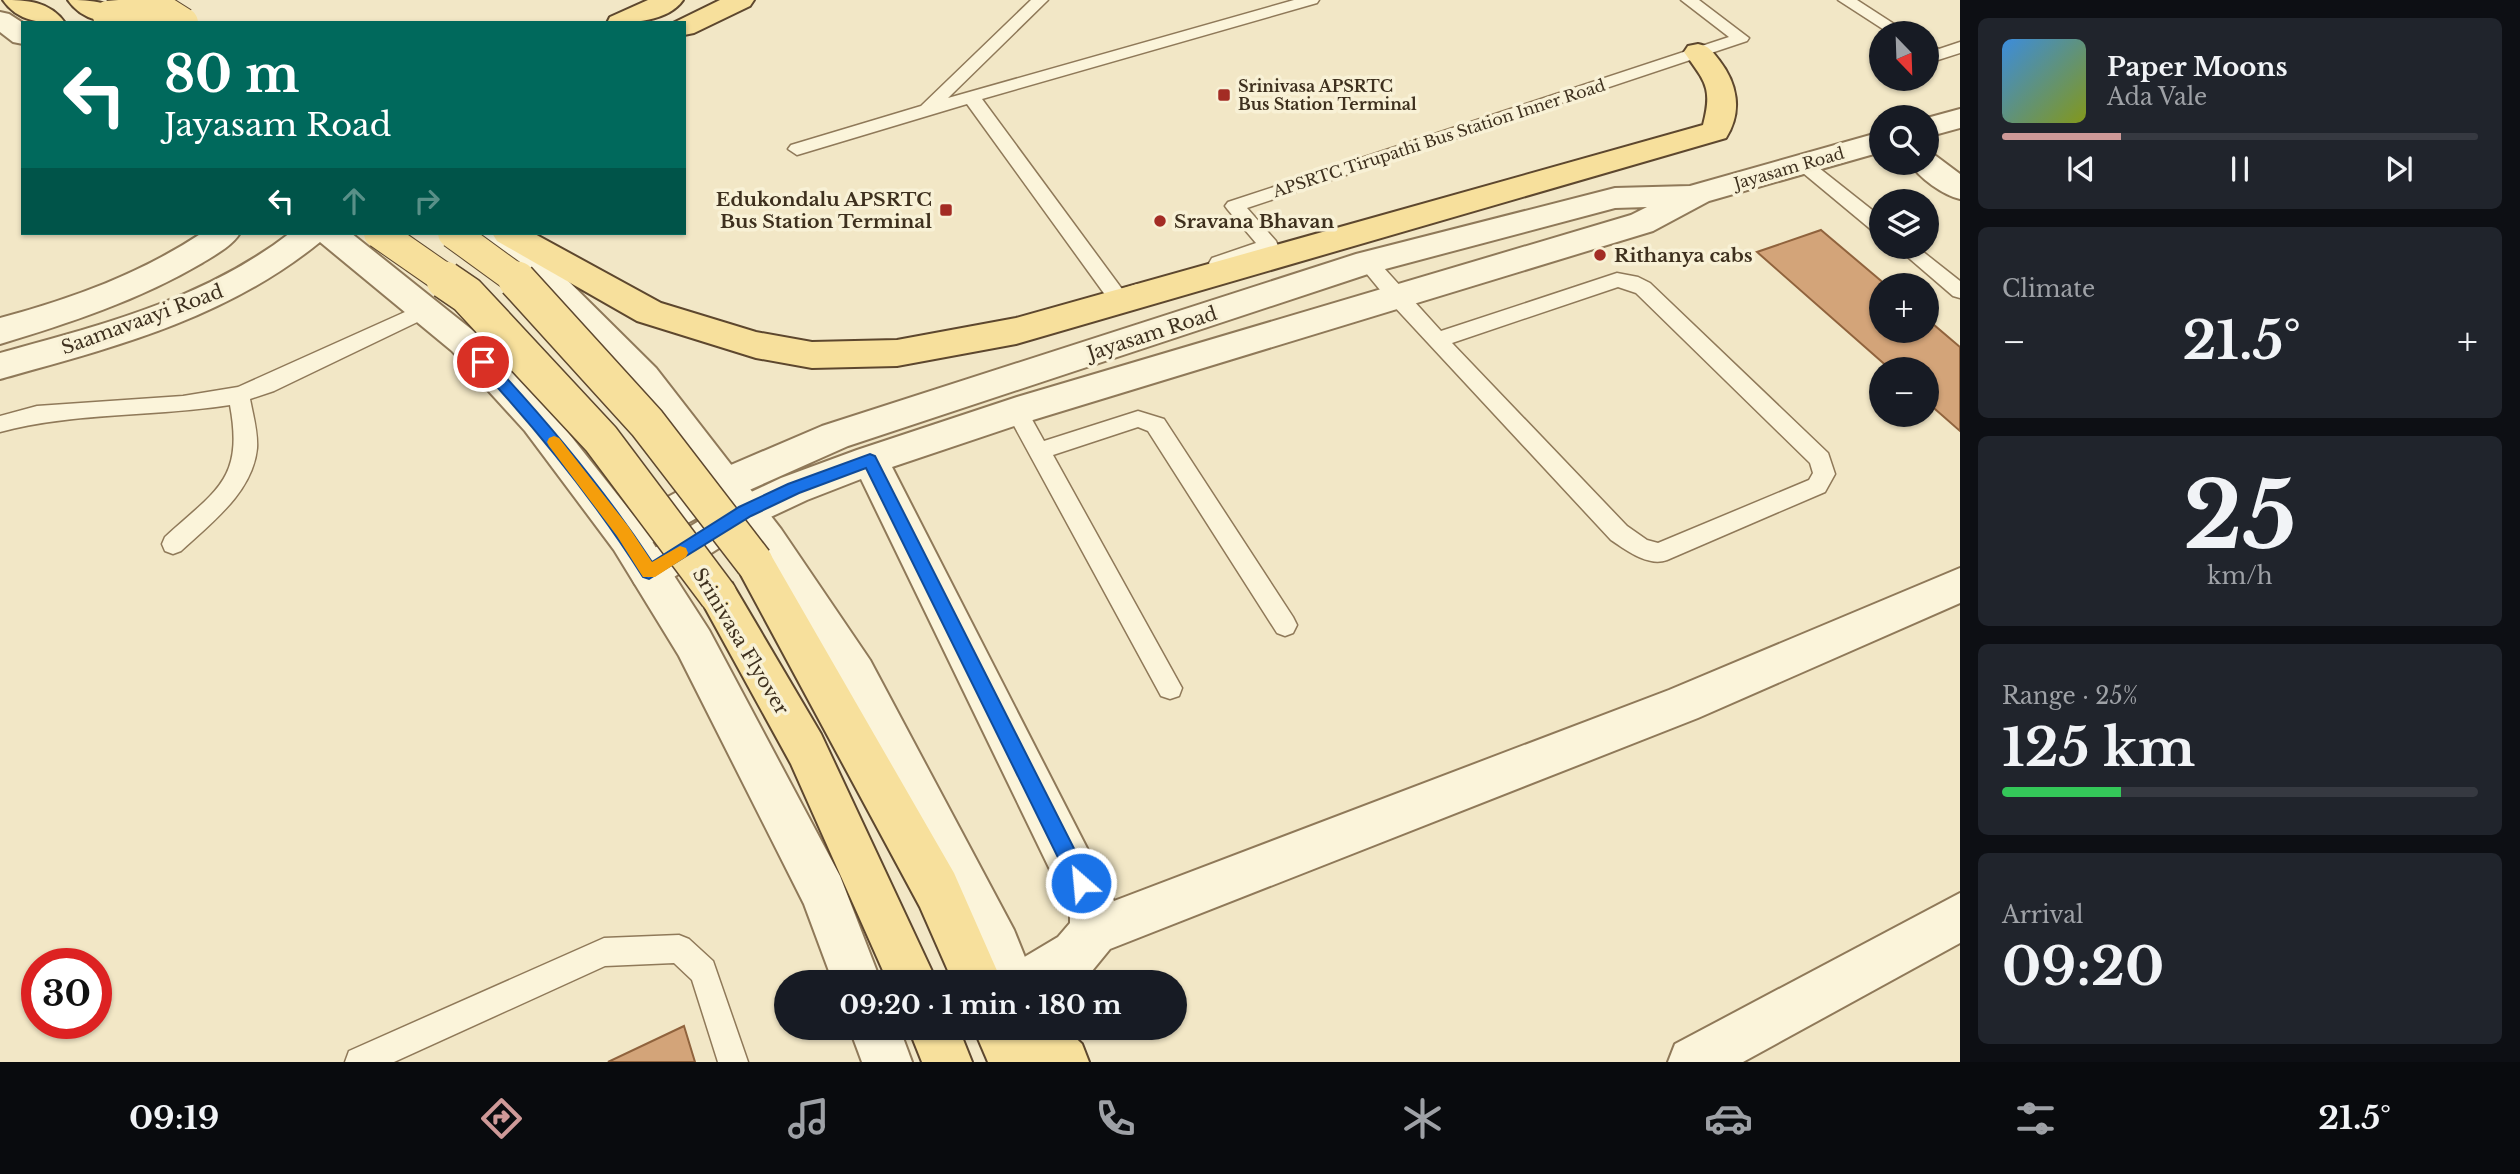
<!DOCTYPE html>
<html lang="en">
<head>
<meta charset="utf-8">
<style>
	body { margin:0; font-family:"Libre Baskerville",serif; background:#20242c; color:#f1f3f6; height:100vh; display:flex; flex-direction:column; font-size:26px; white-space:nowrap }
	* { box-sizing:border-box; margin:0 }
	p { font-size:23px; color:#9ea1a6 }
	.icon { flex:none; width:38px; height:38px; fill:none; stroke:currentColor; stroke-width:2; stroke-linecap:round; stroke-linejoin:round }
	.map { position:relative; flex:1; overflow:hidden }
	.panel { display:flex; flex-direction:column; gap:18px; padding:18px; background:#0d0f14; width:560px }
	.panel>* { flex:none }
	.hud { position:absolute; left:21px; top:21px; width:665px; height:214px; border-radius:0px; box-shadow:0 2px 5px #0004; background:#00695c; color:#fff; overflow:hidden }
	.needle { width:46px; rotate:157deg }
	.tools { position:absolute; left:1869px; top:21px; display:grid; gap:14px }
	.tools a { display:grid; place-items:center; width:70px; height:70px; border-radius:50%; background:#171b24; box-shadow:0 2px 5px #0004; font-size:35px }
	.speed { position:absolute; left:21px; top:948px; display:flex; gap:14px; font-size:35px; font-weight:700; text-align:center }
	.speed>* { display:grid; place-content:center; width:91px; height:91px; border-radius:50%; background:#171b24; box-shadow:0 2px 5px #0004; line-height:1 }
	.speed .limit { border:10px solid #d22; background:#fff; color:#111 }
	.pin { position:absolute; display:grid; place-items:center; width:60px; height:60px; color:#fff; margin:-30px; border:4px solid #fff; border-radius:50%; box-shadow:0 2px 7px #0007 }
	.me { position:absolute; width:77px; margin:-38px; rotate:333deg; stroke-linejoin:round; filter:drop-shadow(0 0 5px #0008) }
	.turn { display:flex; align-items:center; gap:24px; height:147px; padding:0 28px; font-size:32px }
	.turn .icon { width:91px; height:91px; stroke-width:2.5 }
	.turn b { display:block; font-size:49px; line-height:60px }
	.lanes { display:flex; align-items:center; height:66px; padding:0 28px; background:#0003; justify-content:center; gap:35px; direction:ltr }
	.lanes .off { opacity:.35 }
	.big { font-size:52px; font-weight:700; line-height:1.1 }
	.panel .widget { flex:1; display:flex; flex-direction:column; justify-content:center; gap:10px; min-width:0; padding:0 24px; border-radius:10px; background:#20242c }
	.panel .dial { align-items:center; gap:0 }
	.dial b { font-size:91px; line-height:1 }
	.song { display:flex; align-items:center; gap:21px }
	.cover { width:84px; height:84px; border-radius:10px; background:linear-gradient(135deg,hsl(210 70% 55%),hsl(70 70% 35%)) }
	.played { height:7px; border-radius:4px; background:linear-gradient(90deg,#ce9998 25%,#363941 25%) }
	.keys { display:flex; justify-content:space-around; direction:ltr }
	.heat { display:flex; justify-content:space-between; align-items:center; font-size:38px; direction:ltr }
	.charge { height:10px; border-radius:5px; background:linear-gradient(90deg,#34c759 25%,#363941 0) }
	.trip { position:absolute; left:774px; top:970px; width:413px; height:70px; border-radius:35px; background:#171b24; box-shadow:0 2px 5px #0004; font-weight:700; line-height:70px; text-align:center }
	.tab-bar { display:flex; height:112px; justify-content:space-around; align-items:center; background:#090b0e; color:#9ea1a6 }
	.tab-bar .icon { width:49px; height:49px }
	.tab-bar .active { color:#ce9998 }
	.tab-bar b { font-size:32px; color:#f1f3f6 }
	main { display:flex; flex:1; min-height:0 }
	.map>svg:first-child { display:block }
</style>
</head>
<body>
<main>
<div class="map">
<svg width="1960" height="1062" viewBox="0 0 1960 1062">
	<rect width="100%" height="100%" fill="#f2e7c6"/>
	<!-- building -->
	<g fill="#d3a479" stroke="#90633d" stroke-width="2">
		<path d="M1821 230 1886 285H1881V331H1927V319L1960 347V431L1927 402V369H1890L1757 252Z"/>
		<path d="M684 1026 695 1062H608Z"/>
	</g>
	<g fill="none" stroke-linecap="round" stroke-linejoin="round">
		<!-- service casing -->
		<g stroke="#8f7959" stroke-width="3">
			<g id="service">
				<path d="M1031 0H1048L948 98 1294 0H1319L1317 3 982 99 1122 289 1137 284 1144 286 1147 291 1144 296 1118 305 1111 303 967 104 797 155 788 149 791 145 921 106Z"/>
				<path d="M1681 0H1699L1749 38 1747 41 1247 208 1276 241 1278 246 1276 251 1219 270 1212 268 1209 263 1212 258 1256 243 1228 210 1225 206 1228 202 1729 37Z"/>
				<path d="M1838 0H1857L1908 33H1889Z"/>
				<path d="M1960 42V53L1938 60 1927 55V44L1939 49Z"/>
				<path d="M1803 158 1809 160 1881 217V233L1874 232 1797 168 1794 164 1797 160Z"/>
				<path d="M1896 247H1917L1960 281V298L1953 296Z"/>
				<path d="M1367 255 1374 257 1441 331 1617 273 1638 277 1650 283 1828 453 1835 474 1825 492 1667 560C1648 567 1626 550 1611 540L1390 302 1357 262 1360 257ZM1618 287 1636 293 1810 463 1813 473 1809 480 1658 543 1647 540 1627 526 1452 343Z"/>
				<path d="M425 303 432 305 435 310 432 315 274 391 250 399C253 415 258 432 257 448 253 492 211 523 181 551L173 554 165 551 162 544 165 537C216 490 244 480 230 405 154 417 74 412 0 432V416L37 406 183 396 238 387Z"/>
				<path d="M1017 403 1024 405 1044 441 1138 411 1164 419 1293 617 1297 625 1293 633 1285 636 1277 633 1148 431 1138 427 1053 455 1182 688 1179 696 1170 699 1161 696 1006 411 1010 405Z"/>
				<path d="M679 935 689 939 713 961 748 1062H718L692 980 674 963 605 966 394 1062H345L349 1051 604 938Z"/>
			</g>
		</g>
		<!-- minor casing -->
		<g stroke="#8f7959" stroke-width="4">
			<g id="minor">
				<path d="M1960 109V128L1927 137V118Z"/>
				<path d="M1881 132V152L1709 201 1653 231 1023 423 892 467 1114 901 1669 690 1960 568V603L1698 718 1110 949 1092 971 1074 982H1004L1011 965 1058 937 1070 923V911L861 479 807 500 758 523 663 584 649 589 635 584 629 572 635 560 732 501 781 478 857 450 1017 397 1631 215 1647 207 1615 208 1374 272 848 446 738 495 646 546 632 551 618 546 613 535 618 524 712 473 822 426 1356 254 1615 188 1690 186Z"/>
				<path d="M1927 154 1936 156 1960 174V199C1943 195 1919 178 1910 163H1927Z"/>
				<path d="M1960 893V943L1743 1062H1668L1675 1044Z"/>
			</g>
		</g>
		<!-- tertiary casing -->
		<g stroke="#8f7959" stroke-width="4">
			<g id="tertiary">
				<path d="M0 12 9 14 23 23V44L13 42 0 32Z"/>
				<path d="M202 233H240C232 246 215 255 202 263 139 300 70 323 0 344V318C71 299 140 274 202 233Z"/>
				<path d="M290 233H351L476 333 551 411 642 526 709 630 840 876 881 982H833L804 904 679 656 614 550 525 431 452 351 320 242C225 319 115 347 0 379V353C102 325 205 299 290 233Z"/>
				<path d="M479 233H515L541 254 656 368 781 529 870 660 1014 930 1035 982H987L840 686 753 553 632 386 519 270 484 241Z"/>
				<path d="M849 1027H899L912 1062H862Z"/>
			</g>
		</g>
		<!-- primary casing -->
		<g stroke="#5d472e" stroke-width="4">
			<g id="primary">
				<path d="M3 0C26 0 50 1 65 23 41 23 18 22 3 0Z"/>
				<path d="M68 0C91 0 116 1 131 23 107 23 83 22 68 0Z"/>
				<path d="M648 0H683C668 22 630 23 607 23L610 17Z"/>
				<path d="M720 0H754L750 6 694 33 684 35V23H673Z"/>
				<path d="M1698 44C1709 46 1712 51 1719 60 1737 83 1743 111 1726 138L1016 344 897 366 812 368 756 358 637 321 497 241 492 233H533L661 303 756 332 812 342 897 340 1016 318 1703 125C1713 87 1705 82 1684 52L1688 46Z"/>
				<path d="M754 545 768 550 954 873 1002 982H953L920 907 734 562 740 550Z"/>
				<path d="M718 578 732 583 821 734 937 982H888L791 764 698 595 704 583Z"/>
				<path d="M908 1027H958L972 1062H922Z"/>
				<path d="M973 1027H1064L1082 1044 1089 1062H988Z"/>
			</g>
		</g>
		<!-- service -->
		<use href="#service" fill="#fbf4da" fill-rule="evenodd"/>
		<!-- minor -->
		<use href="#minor" fill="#fbf4da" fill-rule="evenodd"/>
		<!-- tertiary -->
		<use href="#tertiary" fill="#fbf4da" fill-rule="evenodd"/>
		<!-- primary -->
		<use href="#primary" fill="#f7e09c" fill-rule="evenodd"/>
		<!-- primary-bridge-far1 casing -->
		<g stroke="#5d472e" stroke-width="32" stroke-linecap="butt">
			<g id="primary-bridge-far1">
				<path d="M108 16 164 11 183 23"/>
				<path d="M379 233 448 281"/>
				<path d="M453 233 519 281"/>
			</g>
		</g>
		<!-- primary-bridge casing -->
		<g stroke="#5d472e" stroke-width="40" stroke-linecap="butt">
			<g id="primary-bridge">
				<path d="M445 280 467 295 601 439 718 595"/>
				<path d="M517 280 647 423 754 562"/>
			</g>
		</g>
		<!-- primary-bridge-far1 -->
		<use href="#primary-bridge-far1" stroke="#f7e09c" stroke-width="30"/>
		<!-- primary-bridge -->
		<use href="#primary-bridge" stroke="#f7e09c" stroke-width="37"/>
	</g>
	<!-- route -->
	<path fill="#1a73e8" stroke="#114b97" stroke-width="2" d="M483 357 488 358C548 422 604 489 652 562L739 507 788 484 870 454 875 456 1088 876 1090 883 1088 890 1081 893 1074 890 866 468 799 493 751 516 649 579 643 577C595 501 539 432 478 366V358Z"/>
	<!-- slow -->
	<path fill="#f59e0b" d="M554 436 559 438 628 526 652 562 680 546 686 548 688 553 686 557 655 577H643L617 536 549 446 547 442 549 438Z"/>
	<!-- markers -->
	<g fill="#a32c24" stroke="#f8f1d6" stroke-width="2.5">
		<rect x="1217" y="88" width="14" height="14" rx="3.5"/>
		<rect x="939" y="203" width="14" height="14" rx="3.5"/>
		<circle cx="1160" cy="221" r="7"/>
		<circle cx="1600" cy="255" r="7"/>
	</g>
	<g text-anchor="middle" stroke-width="7" stroke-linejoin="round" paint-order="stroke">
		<!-- far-poi labels -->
		<g font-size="16" font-weight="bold" fill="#3e301e" stroke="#f8f1d6" text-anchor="start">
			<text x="1238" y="92">Srinivasa APSRTC<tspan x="1238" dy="18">Bus Station Terminal</tspan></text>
		</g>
		<!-- far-street labels -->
		<g font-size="16" fill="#3e301e" stroke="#f8f1d6">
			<text transform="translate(1439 138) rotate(-18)" y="6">APSRTC Tirupathi Bus Station Inner Road</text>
			<text transform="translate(1789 168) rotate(-16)" y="6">Jayasam Road</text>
		</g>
		<!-- poi labels -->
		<g font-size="19" font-weight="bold" fill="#3e301e" stroke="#f8f1d6" text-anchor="start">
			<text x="932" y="206" text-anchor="end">Edukondalu APSRTC<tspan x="932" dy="22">Bus Station Terminal</tspan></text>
			<text x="1174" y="228">Sravana Bhavan</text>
			<text x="1614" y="262">Rithanya cabs</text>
		</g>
		<!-- street labels -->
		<g font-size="19" fill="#3e301e" stroke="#f8f1d6">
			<text transform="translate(142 319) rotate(-20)" y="7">Saamavaayi Road</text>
			<text transform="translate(1152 333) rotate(-18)" y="7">Jayasam Road</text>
			<text transform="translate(741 641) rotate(59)" y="7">Srinivasa Flyover</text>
		</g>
	</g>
</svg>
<div class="tools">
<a><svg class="needle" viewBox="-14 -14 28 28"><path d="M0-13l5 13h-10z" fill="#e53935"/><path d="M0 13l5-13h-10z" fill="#9ea1a6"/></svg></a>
<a><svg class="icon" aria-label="search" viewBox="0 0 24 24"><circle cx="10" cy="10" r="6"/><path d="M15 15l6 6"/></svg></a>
<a><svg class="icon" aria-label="layers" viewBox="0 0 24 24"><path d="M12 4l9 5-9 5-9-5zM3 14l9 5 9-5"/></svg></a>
<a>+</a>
<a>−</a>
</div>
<div class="speed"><div class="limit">30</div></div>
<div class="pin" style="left:483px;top:362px;background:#d93025"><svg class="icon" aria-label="arrive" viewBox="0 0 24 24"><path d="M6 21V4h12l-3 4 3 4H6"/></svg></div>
<svg class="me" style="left:1081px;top:883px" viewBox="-20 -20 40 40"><circle r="17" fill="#1a73e8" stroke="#fff" stroke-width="3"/><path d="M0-11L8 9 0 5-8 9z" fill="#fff"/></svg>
<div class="trip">09:20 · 1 min · 180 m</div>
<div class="hud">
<div class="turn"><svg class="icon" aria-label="left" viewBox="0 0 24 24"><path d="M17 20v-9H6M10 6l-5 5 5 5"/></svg><div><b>80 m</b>Jayasam Road</div></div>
<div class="lanes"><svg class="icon" aria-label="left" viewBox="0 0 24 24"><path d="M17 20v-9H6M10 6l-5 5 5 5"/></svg><svg class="icon off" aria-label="ahead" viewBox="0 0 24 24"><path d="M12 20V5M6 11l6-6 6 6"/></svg><svg class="icon off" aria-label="right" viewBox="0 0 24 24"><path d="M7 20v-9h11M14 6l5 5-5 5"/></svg></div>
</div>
</div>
<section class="panel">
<div class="widget">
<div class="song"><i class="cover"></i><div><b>Paper Moons</b><p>Ada Vale</p></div></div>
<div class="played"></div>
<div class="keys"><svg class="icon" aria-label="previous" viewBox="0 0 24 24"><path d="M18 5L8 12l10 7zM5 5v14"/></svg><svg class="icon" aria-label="pause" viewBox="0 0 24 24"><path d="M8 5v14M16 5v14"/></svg><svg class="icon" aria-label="next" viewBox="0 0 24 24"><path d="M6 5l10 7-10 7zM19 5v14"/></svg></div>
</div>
<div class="widget"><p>Climate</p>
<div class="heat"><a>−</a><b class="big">21.5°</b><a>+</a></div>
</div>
<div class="widget dial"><b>25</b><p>km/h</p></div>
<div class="widget"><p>Range · 25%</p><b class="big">125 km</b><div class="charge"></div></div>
<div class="widget"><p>Arrival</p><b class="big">09:20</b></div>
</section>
</main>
<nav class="tab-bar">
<b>09:19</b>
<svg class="icon active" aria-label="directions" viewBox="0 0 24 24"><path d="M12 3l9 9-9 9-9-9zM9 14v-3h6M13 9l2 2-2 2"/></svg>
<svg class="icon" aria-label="music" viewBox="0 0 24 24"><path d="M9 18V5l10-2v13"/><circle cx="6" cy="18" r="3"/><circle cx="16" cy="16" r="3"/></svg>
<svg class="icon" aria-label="phone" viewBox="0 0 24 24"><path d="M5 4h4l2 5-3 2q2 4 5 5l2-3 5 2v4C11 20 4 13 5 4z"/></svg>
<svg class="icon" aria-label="climate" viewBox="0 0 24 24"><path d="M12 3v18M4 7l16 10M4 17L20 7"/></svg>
<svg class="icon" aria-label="car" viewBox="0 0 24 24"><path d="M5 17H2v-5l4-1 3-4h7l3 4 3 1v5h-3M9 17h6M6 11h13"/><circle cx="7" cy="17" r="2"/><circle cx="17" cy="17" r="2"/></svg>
<svg class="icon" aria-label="filters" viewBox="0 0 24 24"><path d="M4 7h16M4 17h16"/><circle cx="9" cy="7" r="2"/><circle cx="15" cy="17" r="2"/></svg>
<b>21.5°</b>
</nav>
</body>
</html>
